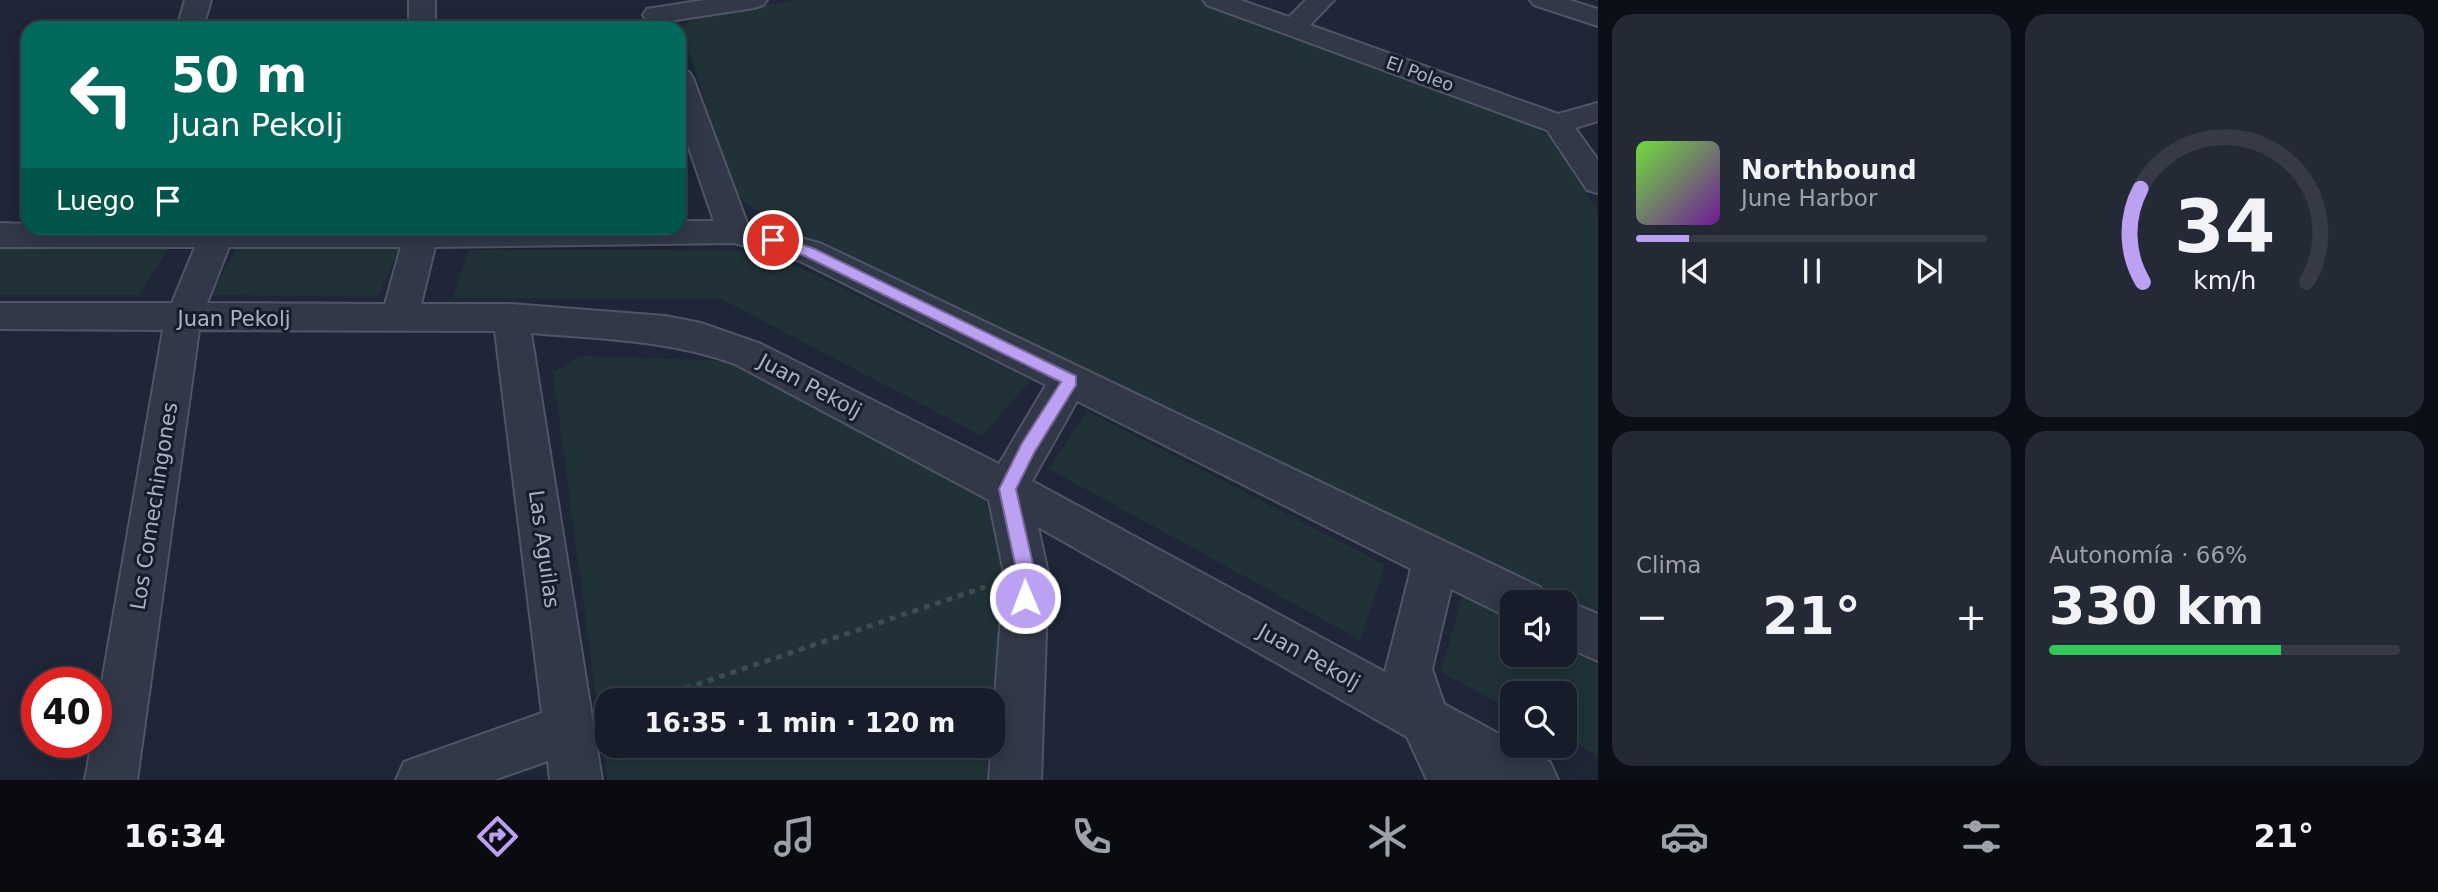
<!DOCTYPE html>
<html lang="es">
<head>
<meta charset="utf-8">
<style>
	body { margin:0; font-family:"DejaVu Sans",sans-serif; background:#232935; color:#f1f3f6; height:100vh; display:flex; flex-direction:column; font-size:26px; white-space:nowrap }
	* { box-sizing:border-box; margin:0 }
	p { font-size:23px; color:#9ea1a8 }
	.icon { flex:none; width:38px; height:38px; fill:none; stroke:currentColor; stroke-width:2; stroke-linecap:round; stroke-linejoin:round }
	.map { position:relative; flex:1; overflow:hidden }
	.panel { display:flex; flex-direction:column; gap:14px; padding:14px; background:#0c0f17; width:840px }
	.panel>* { flex:none }
	.guide { position:absolute; left:21px; top:21px; width:665px; height:214px; border-radius:21px; box-shadow:0 4px 18px #0003,0 0 0 2px #353a46; background:#00695c; color:#fff; overflow:hidden }
	.buttons { position:absolute; left:1500px; top:590px; display:grid; gap:14px }
	.buttons a { display:grid; place-items:center; width:77px; height:77px; border-radius:14px; background:#161c29; box-shadow:0 4px 18px #0003,0 0 0 2px #353a46; font-size:35px }
	.speed { position:absolute; left:21px; top:667px; display:flex; gap:14px; font-size:35px; font-weight:700; text-align:center }
	.speed>* { display:grid; place-content:center; width:91px; height:91px; border-radius:50%; background:#161c29; box-shadow:0 4px 18px #0003,0 0 0 2px #353a46; line-height:1 }
	.speed .limit { border:10px solid #d22; background:#fff; color:#111 }
	.pin { position:absolute; display:grid; place-items:center; width:60px; height:60px; color:#fff; margin:-30px; border:4px solid #fff; border-radius:50%; box-shadow:0 2px 7px #0007 }
	.me { position:absolute; width:77px; margin:-38px; rotate:359deg; stroke-linejoin:round; filter:drop-shadow(0 0 5px #0008) }
	.turn { display:flex; align-items:center; gap:24px; height:147px; padding:0 35px; font-size:32px }
	.turn .icon { width:91px; height:91px; stroke-width:2.5 }
	.turn b { display:block; font-size:49px; line-height:60px }
	.then { display:flex; align-items:center; height:66px; padding:0 35px; background:#0003; gap:14px; font-size:26px }
	.big { font-size:52px; font-weight:600; line-height:1.1 }
	.panel .tile { flex:1; display:flex; flex-direction:column; justify-content:center; gap:10px; min-width:0; padding:0 24px; border-radius:21px; background:#232935 }
	.panel .dial { align-items:center; gap:0 }
	.dial svg { height:182px; overflow:visible; fill:none; stroke:#353a46; stroke-width:7; stroke-linecap:round; text-anchor:middle }
	.dial text { fill:#f1f3f6; stroke:none }
	.song { display:flex; align-items:center; gap:21px }
	.cover { width:84px; height:84px; border-radius:10px; background:linear-gradient(135deg,hsl(100 70% 55%),hsl(280 70% 35%)) }
	.played { height:7px; border-radius:4px; background:linear-gradient(90deg,#bca0f2 15%,#353a46 15%) }
	.keys { display:flex; justify-content:space-around; direction:ltr }
	.heat { display:flex; justify-content:space-between; align-items:center; font-size:38px; direction:ltr }
	.charge { height:10px; border-radius:5px; background:linear-gradient(90deg,#34c759 66%,#353a46 0) }
	.panel .tiles { flex:1; display:grid; gap:14px; grid-template-columns:repeat(2,1fr) }
	.trip { position:absolute; left:595px; top:688px; width:410px; height:70px; border-radius:21px; background:#161c29; box-shadow:0 4px 18px #0003,0 0 0 2px #353a46; font-weight:600; line-height:70px; text-align:center }
	.dock { display:flex; height:112px; justify-content:space-around; align-items:center; background:#090b10; color:#9ea1a8 }
	.dock .icon { width:49px; height:49px }
	.dock .selected { color:#bca0f2 }
	.dock b { font-size:32px; color:#f1f3f6 }
	main { display:flex; flex:1; min-height:0 }
	.map>svg:first-child { display:block }
</style>
</head>
<body>
<main>
<div class="map">
<svg width="1598" height="780" viewBox="0 0 1598 780">
	<rect width="100%" height="100%" fill="#1e2637"/>
	<!-- green -->
	<g fill="#203238">
		<path d="M799 0H1198L1528 121 1550 137 1598 211V620L806 238 748 205 735 191 681 29 693 16Z"/>
		<path d="M0 247H169L139 295H0Z"/>
		<path d="M238 247 399 249 378 297 210 295Z"/>
		<path d="M469 250H764L1031 380 982 436 721 299 453 298Z"/>
		<path d="M580 356 734 361 971 485 997 509 1007 531 992 703V700H607V746H989L986 780H607L553 372Z"/>
		<path d="M1087 411 1385 565 1360 640 1049 469Z"/>
		<path d="M1463 594 1512 619V654H1564L1565 645 1598 662V756L1565 738 1564 693H1512V710L1441 672Z"/>
	</g>
	<g fill="none" stroke-linecap="round" stroke-linejoin="round">
		<!-- minor casing -->
		<g stroke="#4f5566" stroke-width="4">
			<g id="minor">
				<path d="M185 0H211L203 28H177Z"/>
				<rect x="409" y="0" width="26" height="28"/>
				<path d="M704 0H767L763 5 754 8 656 23 647 21 643 15 647 9Z"/>
				<path d="M1203 0H1240L1289 17 1306 0H1334L1310 25 1558 114 1598 103V121L1575 128 1598 160V193L1587 190 1547 130 1207 5Z"/>
				<path d="M1530 0H1569L1598 9V26L1534 5Z"/>
				<path d="M679 70 689 72 693 78 747 223 822 244 1540 587 1547 602H1512V619L1451 589 1432 669 1444 704 1512 741V746H1520L1550 762 1558 780H1427L1407 737 1038 527 1048 573 1041 780H989L1004 573 989 500 735 364C669 340 601 339 531 333L602 780H550L548 761 494 780H396L404 762 542 713 495 331 199 330 137 780H85L92 742H96V716L163 330 0 329V303H172L195 247H0V223L28 224V228H679V221H714L679 119ZM734 243 798 260 1046 385 999 464 761 344 701 323 665 316 511 304H421L435 247ZM229 247H401L385 304 207 303ZM1077 401 1411 569 1385 672 1032 481Z"/>
				<path d="M1564 600 1598 614V661L1564 646V602H1559Z"/>
			</g>
		</g>
		<!-- path -->
		<path stroke="#3a4e52" stroke-width="5" stroke-dasharray="6 6" stroke-linecap="butt" d="M651 700 985 587"/>
		<!-- minor -->
		<use href="#minor" fill="#313847" fill-rule="evenodd"/>
	</g>
	<!-- route -->
	<path fill="#bca0f2" stroke="#7a689d" stroke-width="2" d="M773 235 815 249 1076 376V385L1034 453 1016 489 1035 573 1031 605 1025 607 1018 605 1015 598 1017 573 999 489 1022 443 1061 382 805 256 768 243 766 240Z"/>
	<g text-anchor="middle" stroke-width="6" stroke-linejoin="round" paint-order="stroke">
		<!-- far-street labels -->
		<g font-size="18" fill="#abb2c5" stroke="#171d2b">
			<text transform="translate(1420 74) rotate(20)" y="6">El Poleo</text>
		</g>
		<!-- street labels -->
		<g font-size="21" fill="#abb2c5" stroke="#171d2b">
			<text x="234" y="326">Juan Pekolj</text>
			<text transform="translate(810 386) rotate(28)" y="7">Juan Pekolj</text>
			<text transform="translate(154 506) rotate(-81)" y="7">Los Comechingones</text>
			<text transform="translate(544 549) rotate(82)" y="7">Las Aguilas</text>
			<text transform="translate(1309 657) rotate(29)" y="7">Juan Pekolj</text>
		</g>
	</g>
</svg>
<div class="buttons">
<a><svg class="icon" aria-label="sound" viewBox="0 0 24 24"><path d="M4 9h4l5-4v14l-5-4H4zM17 9q2 3 0 6"/></svg></a>
<a><svg class="icon" aria-label="search" viewBox="0 0 24 24"><circle cx="10" cy="10" r="6"/><path d="M15 15l6 6"/></svg></a>
</div>
<div class="speed"><div class="limit">40</div></div>
<div class="pin" style="left:773px;top:240px;background:#d93025"><svg class="icon" aria-label="arrive" viewBox="0 0 24 24"><path d="M6 21V4h12l-3 4 3 4H6"/></svg></div>
<svg class="me" style="left:1025px;top:598px" viewBox="-20 -20 40 40"><circle r="17" fill="#bca0f2" stroke="#fff" stroke-width="3"/><path d="M0-11L8 9 0 5-8 9z" fill="#fff"/></svg>
<div class="trip">16:35 · 1 min · 120 m</div>
<div class="guide">
<div class="turn"><svg class="icon" aria-label="left" viewBox="0 0 24 24"><path d="M17 20v-9H6M10 6l-5 5 5 5"/></svg><div><b>50 m</b>Juan Pekolj</div></div>
<div class="then">Luego<svg class="icon" aria-label="arrive" viewBox="0 0 24 24"><path d="M6 21V4h12l-3 4 3 4H6"/></svg></div>
</div>
</div>
<section class="panel">
<div class="tiles">
<div class="tile">
<div class="song"><i class="cover"></i><div><b>Northbound</b><p>June Harbor</p></div></div>
<div class="played"></div>
<div class="keys"><svg class="icon" aria-label="previous" viewBox="0 0 24 24"><path d="M18 5L8 12l10 7zM5 5v14"/></svg><svg class="icon" aria-label="pause" viewBox="0 0 24 24"><path d="M8 5v14M16 5v14"/></svg><svg class="icon" aria-label="next" viewBox="0 0 24 24"><path d="M6 5l10 7-10 7zM19 5v14"/></svg></div>
</div>
<div class="tile dial"><svg viewBox="0 0 100 80">
<path d="M14 69A42 42 0 1 1 86 69"/>
<path d="M14 69A42 42 0 0 1 13 28" stroke="#bca0f2"/>
<text x="50" y="56" font-size="32" font-weight="700">34</text>
<text x="50" y="72" font-size="11">km/h</text>
</svg></div>
<div class="tile"><p>Clima</p>
<div class="heat"><a>−</a><b class="big">21°</b><a>+</a></div>
</div>
<div class="tile"><p>Autonomía · 66%</p><b class="big">330 km</b><div class="charge"></div></div>
</div>
</section>
</main>
<nav class="dock">
<b>16:34</b>
<svg class="icon selected" aria-label="directions" viewBox="0 0 24 24"><path d="M12 3l9 9-9 9-9-9zM9 14v-3h6M13 9l2 2-2 2"/></svg>
<svg class="icon" aria-label="music" viewBox="0 0 24 24"><path d="M9 18V5l10-2v13"/><circle cx="6" cy="18" r="3"/><circle cx="16" cy="16" r="3"/></svg>
<svg class="icon" aria-label="phone" viewBox="0 0 24 24"><path d="M5 4h4l2 5-3 2q2 4 5 5l2-3 5 2v4C11 20 4 13 5 4z"/></svg>
<svg class="icon" aria-label="climate" viewBox="0 0 24 24"><path d="M12 3v18M4 7l16 10M4 17L20 7"/></svg>
<svg class="icon" aria-label="car" viewBox="0 0 24 24"><path d="M5 17H2v-5l4-1 3-4h7l3 4 3 1v5h-3M9 17h6M6 11h13"/><circle cx="7" cy="17" r="2"/><circle cx="17" cy="17" r="2"/></svg>
<svg class="icon" aria-label="filters" viewBox="0 0 24 24"><path d="M4 7h16M4 17h16"/><circle cx="9" cy="7" r="2"/><circle cx="15" cy="17" r="2"/></svg>
<b>21°</b>
</nav>
</body>
</html>
